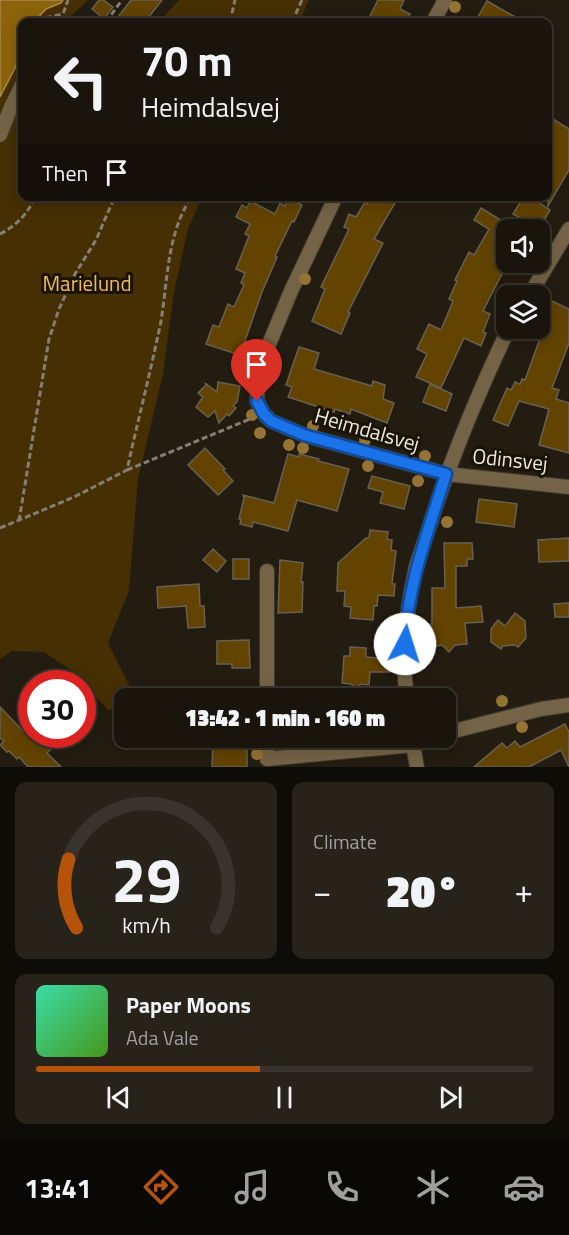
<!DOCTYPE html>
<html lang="en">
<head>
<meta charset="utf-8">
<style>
	body { margin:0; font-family:"Titillium Web",sans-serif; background:#27221a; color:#f1f3f6; height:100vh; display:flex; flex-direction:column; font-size:22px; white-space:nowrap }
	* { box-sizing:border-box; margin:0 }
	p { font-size:20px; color:#9f9f9d }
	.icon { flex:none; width:33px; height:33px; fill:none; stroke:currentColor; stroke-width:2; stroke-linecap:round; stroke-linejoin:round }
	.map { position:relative; height:767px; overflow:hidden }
	.details { display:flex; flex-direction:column; gap:15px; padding:15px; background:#0e0c07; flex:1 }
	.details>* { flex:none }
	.top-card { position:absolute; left:18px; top:18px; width:534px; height:183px; border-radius:12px; box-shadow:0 3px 15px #0003,0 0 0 2px #38342d; background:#1a150c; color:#f1f3f6; overflow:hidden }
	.controls { position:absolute; left:496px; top:219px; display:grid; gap:12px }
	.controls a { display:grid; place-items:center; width:54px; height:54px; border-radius:12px; background:#1a150c; box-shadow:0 3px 15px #0003,0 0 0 2px #38342d; font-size:30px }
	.speed { position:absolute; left:18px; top:670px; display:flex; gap:12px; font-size:30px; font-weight:700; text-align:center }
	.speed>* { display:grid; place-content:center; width:78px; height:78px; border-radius:50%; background:#1a150c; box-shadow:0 3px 15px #0003,0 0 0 2px #38342d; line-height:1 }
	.speed .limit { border:9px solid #d22; background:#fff; color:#111 }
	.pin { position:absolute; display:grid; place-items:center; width:51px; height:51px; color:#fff; margin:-62px -26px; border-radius:50% 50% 50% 0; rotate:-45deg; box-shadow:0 0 6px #0007 }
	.pin .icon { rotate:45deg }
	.me { position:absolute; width:66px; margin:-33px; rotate:5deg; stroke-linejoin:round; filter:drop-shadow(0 0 4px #0008) }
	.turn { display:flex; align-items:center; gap:21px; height:126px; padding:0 24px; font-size:27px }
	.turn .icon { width:78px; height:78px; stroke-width:2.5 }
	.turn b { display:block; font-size:42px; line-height:51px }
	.then { display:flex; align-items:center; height:57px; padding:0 24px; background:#0003; gap:12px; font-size:22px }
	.big { font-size:45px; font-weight:800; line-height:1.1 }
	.details .tile { flex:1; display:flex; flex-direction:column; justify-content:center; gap:9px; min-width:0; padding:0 21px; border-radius:12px; background:#27221a }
	.details .dial { align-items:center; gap:0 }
	.dial svg { height:156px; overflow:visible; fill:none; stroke:#38342d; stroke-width:7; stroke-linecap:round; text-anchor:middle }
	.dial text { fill:#f1f3f6; stroke:none }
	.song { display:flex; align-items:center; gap:18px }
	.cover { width:72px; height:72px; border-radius:9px; background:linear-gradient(135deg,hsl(160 70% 55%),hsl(100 70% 35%)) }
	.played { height:6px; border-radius:3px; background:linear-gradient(90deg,#b45309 45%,#38342d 45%) }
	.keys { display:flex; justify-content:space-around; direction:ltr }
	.heat { display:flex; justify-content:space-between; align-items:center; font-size:33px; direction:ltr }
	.details .tiles { flex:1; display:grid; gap:15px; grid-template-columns:1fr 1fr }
	.tile:last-child { grid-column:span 2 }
	.trip { position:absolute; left:114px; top:688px; width:342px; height:60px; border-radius:12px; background:#1a150c; box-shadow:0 3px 15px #0003,0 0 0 2px #38342d; font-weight:800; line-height:60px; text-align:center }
	.menu { display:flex; height:96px; justify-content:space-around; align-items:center; background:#0a0805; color:#9f9f9d }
	.menu .icon { width:42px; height:42px }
	.menu .current { color:#b45309 }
	.menu b { font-size:27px; color:#f1f3f6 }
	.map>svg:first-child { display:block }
</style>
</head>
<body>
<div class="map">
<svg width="569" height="767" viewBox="0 0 569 767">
	<rect width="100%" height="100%" fill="#231c10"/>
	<!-- green -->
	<g fill="#452f03">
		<path d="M63 0H88L69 18 72 22H34L46 9 61 3Z"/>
		<path d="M179 0H309L299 22H159Z"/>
		<path d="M22 39V196L202 197 188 229 174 292 163 374 138 479 129 590 108 643 133 693 109 711 72 671 44 652 12 651 0 659V97L16 66Z"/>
	</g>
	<!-- water -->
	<path fill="#8c630a" stroke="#a98b4a" stroke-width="1.5" d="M0 0H63L61 3 46 9 34 22H22V39L16 66 0 97Z"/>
	<!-- building -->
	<g fill="#624300" stroke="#686053" stroke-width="1.5">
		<path d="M99 0H103L113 7 104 19 92 9Z"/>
		<path d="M131 0H162L145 22H114Z"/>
		<path d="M378 0H404L400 9 410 14 406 22H367Z"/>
		<path d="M487 1 524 22H475Z"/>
		<path d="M548 116 569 129V170L548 206Z"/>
		<path d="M371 196H399L374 239 383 243 348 312 350 313 341 334 312 321 325 289 321 287 349 229 344 227 349 214 356 217 365 202 367 204Z"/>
		<path d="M524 196H529L550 210 539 229 513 214Z"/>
		<path d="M288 199 302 205 294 222 292 221 275 256 277 257 262 292 240 355 206 344 213 325 219 327 228 304 234 307 244 285 241 283 245 273 236 269 249 236 245 234 250 224 236 217 242 205 247 208 250 201 275 214 280 203 285 206Z"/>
		<path d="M481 208 507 224V264L483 311 490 314 483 332 486 333 481 346 464 338 441 388 416 377 427 354 417 349 429 324 441 330 453 301 449 299 457 281 455 280 469 252 474 255 489 229 474 220Z"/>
		<path d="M552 301 569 309V343L552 388 559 390 556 399 569 403V453L539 445 549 409 519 401 508 426 493 420 507 388 511 390 515 382 520 384 522 379 525 380 542 333 538 331 540 328V326Z"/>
		<path d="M299 347 319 353 314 369 372 386 373 381 385 385 383 399 394 403 387 423 351 409 350 414 335 409 334 412 288 397 292 387 286 385Z"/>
		<path d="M218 382 240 386 237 402 233 406 236 408 229 416 227 414 219 423 215 411 208 417 196 407 203 397 198 393 206 385 205 383 217 392Z"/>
		<path d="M430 384 452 394 446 411 423 402Z"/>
		<path d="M205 448 225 469 223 470 233 481 218 495 188 465Z"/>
		<path d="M288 454 299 457V454L319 459 318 461 349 469 337 511 297 500 288 531 253 522 252 527 240 524 241 519H239L244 498 243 495 274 503Z"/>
		<path d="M372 476 410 486 404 509 380 503 383 492 368 488Z"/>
		<path d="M479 499 517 504 514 527 476 522Z"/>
		<path d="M370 530 388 532 387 539 392 540 391 550 396 551 392 584H395L394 596 378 595 377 606H374L373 620 350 618 351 607 344 606 345 591H337L338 563 366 538H369Z"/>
		<path d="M569 538V561L539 562 538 540Z"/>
		<path d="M444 543H472L473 559H467V566H456V608L481 606 483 622 465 623 467 644 455 645 449 652 442 645 431 647 430 624H432V588H445Z"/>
		<path d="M213 549 226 561 217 572 203 560Z"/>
		<rect x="233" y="559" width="16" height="20"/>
		<path d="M280 560 303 563 301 582H303L302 612 278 613Z"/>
		<path d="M199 584 200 606H204L205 627 188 628 186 606 158 608 157 587Z"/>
		<path d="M569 603V617H555L554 604Z"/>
		<path d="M515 613 525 621 526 638 518 647 515 645 503 646 501 649 491 642V629L498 620 505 626Z"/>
		<path d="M249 640 250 668H232V664H217V641Z"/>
		<path d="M350 647 366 648V657L390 659 389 672H370L369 685 361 684 356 689 351 684 342 683 344 656H350Z"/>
		<path d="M0 707 27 735H44L54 746 47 753 61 767H28L19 757 17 759 9 751 7 752 0 745 4 741 0 738Z"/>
		<path d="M565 724 569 732V767L561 750 529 767H474L502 743 507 748 515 741 520 747Z"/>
		<path d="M213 738H247V767H212Z"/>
	</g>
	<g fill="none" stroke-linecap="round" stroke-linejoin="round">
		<!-- street casing -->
		<g stroke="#3f392d" stroke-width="16">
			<g id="street">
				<path d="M433 22 445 0"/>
				<path d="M0 135 11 107 22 85"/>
				<path d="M336 196 291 291 267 349 258 385 257 401 264 414 271 421 304 435 446 474 569 487"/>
				<path d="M529 296 569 229"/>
				<path d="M267 699V571"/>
				<path d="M407 699C401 656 406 610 416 567 421 550 428 532 433 515 454 451 480 389 509 328"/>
				<path d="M446 731 458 730 541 709 569 705"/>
				<path d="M267 738V759L413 745"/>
				<path d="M415 738 413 745 417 767"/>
			</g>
		</g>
		<!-- path -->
		<g stroke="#847e74" stroke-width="3" stroke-dasharray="6 3" stroke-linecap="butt">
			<path d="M38 22 44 18 63 14"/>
			<path d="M62 22 63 14 68 0"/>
			<path d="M106 22 122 0"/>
			<path d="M230 22 235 0"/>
			<path d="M292 22 302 0"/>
			<path d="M0 234C16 226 29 213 35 196"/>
			<path d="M127 470 250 419"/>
			<path d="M19 521 49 339 59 309 75 274 96 240 112 203 116 196"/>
			<path d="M0 528 74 497 127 470C138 420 151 370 161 321 168 278 167 233 192 196"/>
		</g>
		<!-- street -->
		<use href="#street" stroke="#746346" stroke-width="14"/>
	</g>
	<!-- trees -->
	<g fill="#957334">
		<circle cx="455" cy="7" r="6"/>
		<circle cx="305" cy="279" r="6"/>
		<circle cx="256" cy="352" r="6"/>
		<circle cx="252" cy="366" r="6"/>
		<circle cx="252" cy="415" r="6"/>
		<circle cx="313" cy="426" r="6"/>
		<circle cx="260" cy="433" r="6"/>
		<circle cx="365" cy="440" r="6"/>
		<circle cx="289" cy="445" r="6"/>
		<circle cx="303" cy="448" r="6"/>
		<circle cx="425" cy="456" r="6"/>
		<circle cx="368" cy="466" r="6"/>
		<circle cx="418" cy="481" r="6"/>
		<circle cx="447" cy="522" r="6"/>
		<circle cx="502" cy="701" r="6"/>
		<circle cx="522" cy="727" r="6"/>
		<circle cx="257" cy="754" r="6"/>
	</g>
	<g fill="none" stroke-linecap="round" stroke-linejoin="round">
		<!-- route casing -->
		<g stroke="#114b97" stroke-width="15">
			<path id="route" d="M257 401 264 414 271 421 304 435 446 474C429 529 407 585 405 644"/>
		</g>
		<!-- route -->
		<use href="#route" stroke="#1a73e8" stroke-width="10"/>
	</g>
	<g text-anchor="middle" stroke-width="6" stroke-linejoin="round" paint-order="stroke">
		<!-- park labels -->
		<g font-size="21" fill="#f3ba51" stroke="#191308">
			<text x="87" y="291">Marielund</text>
		</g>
		<!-- street labels -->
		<g font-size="21" fill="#ede8e0" stroke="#191308">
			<text transform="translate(367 430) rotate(16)" y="7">Heimdalsvej</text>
			<text transform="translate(510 460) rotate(6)" y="7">Odinsvej</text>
		</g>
	</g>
</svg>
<div class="controls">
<a><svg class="icon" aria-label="sound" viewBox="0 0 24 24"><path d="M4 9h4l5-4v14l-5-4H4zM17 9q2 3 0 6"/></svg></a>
<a><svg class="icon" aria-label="layers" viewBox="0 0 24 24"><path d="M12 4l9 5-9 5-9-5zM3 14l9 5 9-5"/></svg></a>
</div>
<div class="speed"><div class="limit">30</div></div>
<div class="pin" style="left:257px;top:401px;background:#d93025"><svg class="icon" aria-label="arrive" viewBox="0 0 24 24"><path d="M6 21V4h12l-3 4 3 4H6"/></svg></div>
<svg class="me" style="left:405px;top:644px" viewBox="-20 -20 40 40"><circle r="19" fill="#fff"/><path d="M0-13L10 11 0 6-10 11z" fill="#1a73e8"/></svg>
<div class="trip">13:42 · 1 min · 160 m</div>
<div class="top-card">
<div class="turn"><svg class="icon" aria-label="left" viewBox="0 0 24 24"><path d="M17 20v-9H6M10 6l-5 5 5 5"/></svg><div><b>70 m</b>Heimdalsvej</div></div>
<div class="then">Then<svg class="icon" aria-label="arrive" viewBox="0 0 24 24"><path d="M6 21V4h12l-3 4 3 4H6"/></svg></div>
</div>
</div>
<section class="details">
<div class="tiles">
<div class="tile dial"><svg viewBox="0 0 100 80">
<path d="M14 69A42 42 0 1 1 86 69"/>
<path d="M14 69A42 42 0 0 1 10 34" stroke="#b45309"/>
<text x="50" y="56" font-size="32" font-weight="700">29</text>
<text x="50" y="72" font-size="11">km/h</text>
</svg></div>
<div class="tile"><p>Climate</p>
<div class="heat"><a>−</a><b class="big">20°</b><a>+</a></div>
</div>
<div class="tile">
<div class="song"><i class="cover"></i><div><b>Paper Moons</b><p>Ada Vale</p></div></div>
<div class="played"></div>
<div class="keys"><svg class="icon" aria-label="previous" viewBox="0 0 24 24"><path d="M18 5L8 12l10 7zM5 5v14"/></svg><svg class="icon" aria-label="pause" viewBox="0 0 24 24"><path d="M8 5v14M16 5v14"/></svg><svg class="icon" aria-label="next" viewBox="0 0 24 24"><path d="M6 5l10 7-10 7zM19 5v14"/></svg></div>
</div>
</div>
</section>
<nav class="menu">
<b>13:41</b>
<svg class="icon current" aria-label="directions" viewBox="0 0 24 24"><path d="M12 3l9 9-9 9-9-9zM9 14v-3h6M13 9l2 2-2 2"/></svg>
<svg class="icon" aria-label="music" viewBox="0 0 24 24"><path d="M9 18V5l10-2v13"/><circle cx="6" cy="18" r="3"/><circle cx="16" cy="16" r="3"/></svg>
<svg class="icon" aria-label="phone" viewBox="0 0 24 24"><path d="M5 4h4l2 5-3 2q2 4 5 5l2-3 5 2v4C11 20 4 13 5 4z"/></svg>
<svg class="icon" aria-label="climate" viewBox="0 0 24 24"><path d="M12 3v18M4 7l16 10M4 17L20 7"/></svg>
<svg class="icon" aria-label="car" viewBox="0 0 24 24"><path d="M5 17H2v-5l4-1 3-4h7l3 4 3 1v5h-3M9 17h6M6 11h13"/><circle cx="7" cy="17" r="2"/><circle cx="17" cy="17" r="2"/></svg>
</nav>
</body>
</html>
